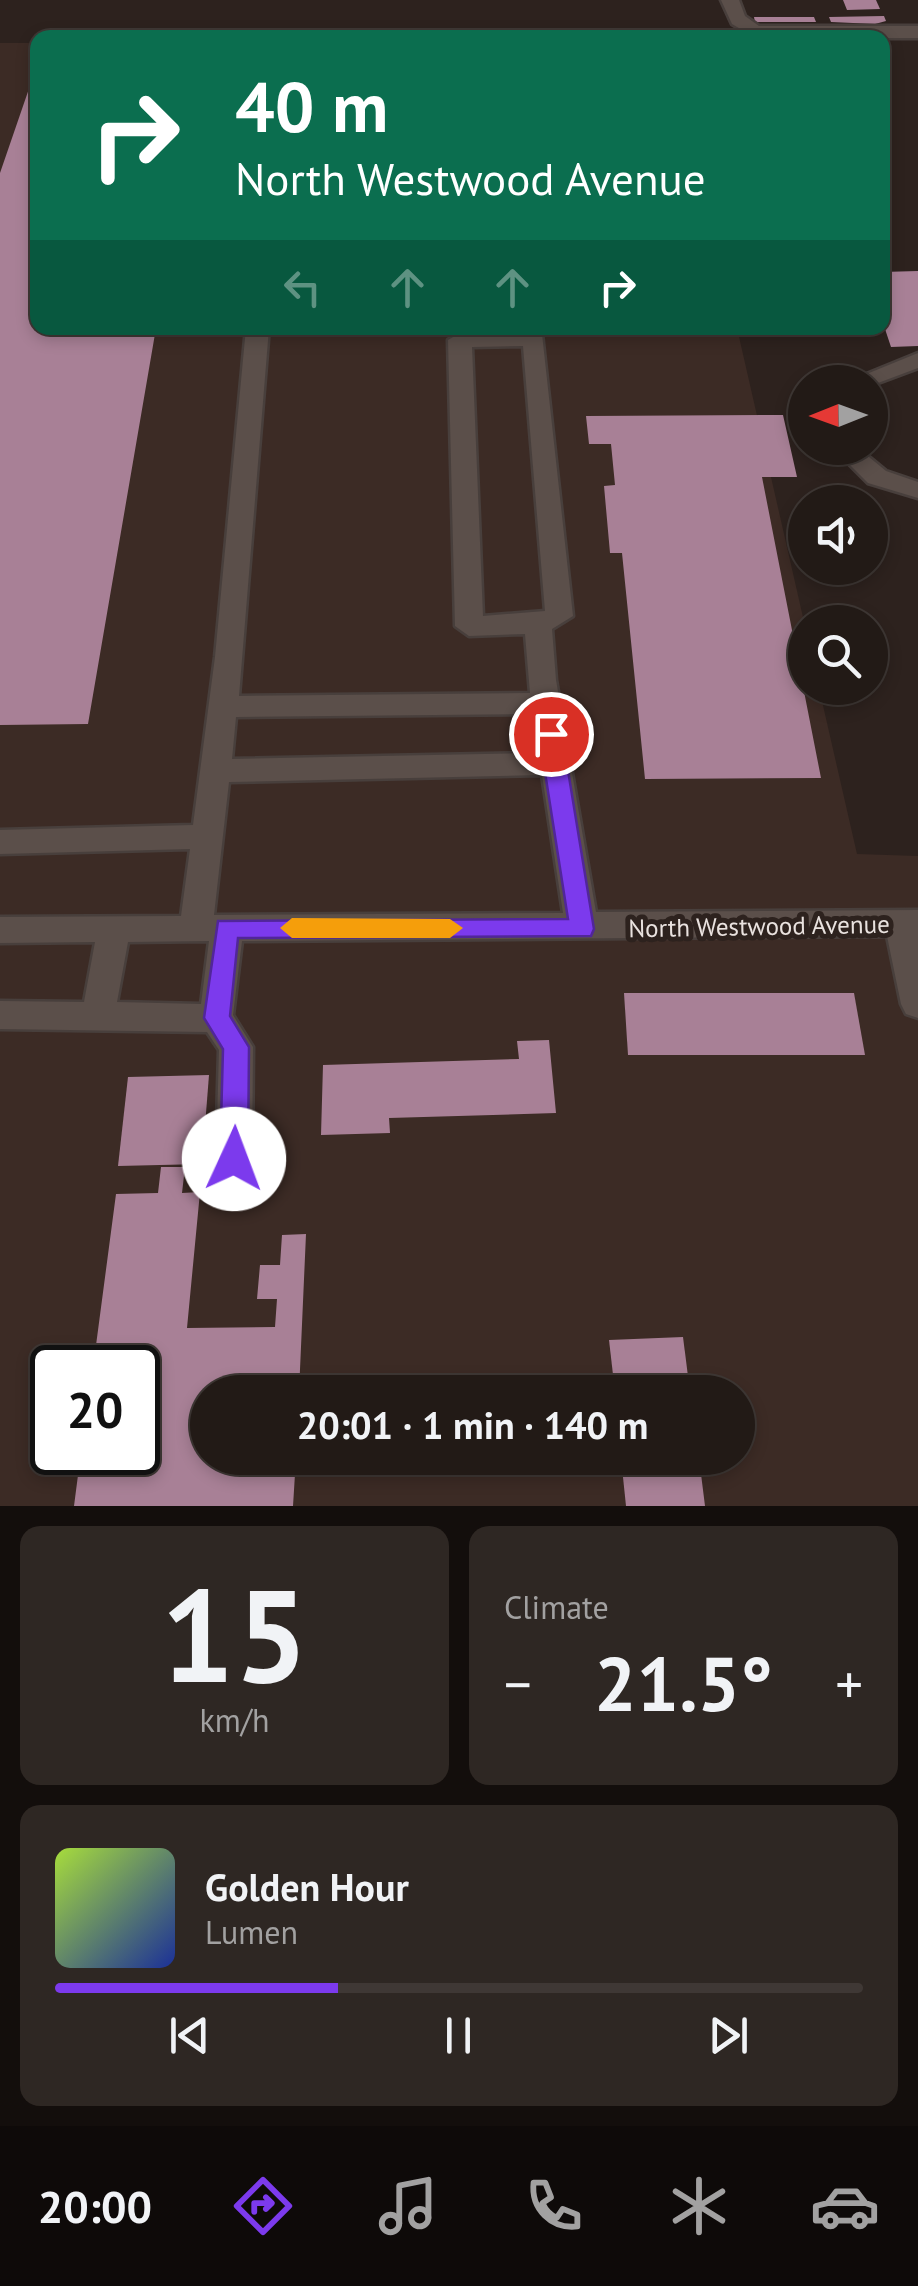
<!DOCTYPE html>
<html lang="en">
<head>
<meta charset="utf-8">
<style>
	body { margin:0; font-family:"PT Sans",sans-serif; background:#2e2723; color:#f1f3f6; height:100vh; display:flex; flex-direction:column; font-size:38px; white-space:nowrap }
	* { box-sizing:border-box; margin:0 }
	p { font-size:32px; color:#a2a1a1 }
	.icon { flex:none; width:55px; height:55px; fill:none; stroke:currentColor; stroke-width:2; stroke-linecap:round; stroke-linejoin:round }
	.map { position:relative; height:1506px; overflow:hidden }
	.side { display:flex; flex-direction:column; gap:20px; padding:20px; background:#130e0c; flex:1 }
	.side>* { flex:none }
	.banner { position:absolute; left:30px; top:30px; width:860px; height:305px; border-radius:20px; box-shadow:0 5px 15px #0003,0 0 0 2px #3f3835; background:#0b6e4f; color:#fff; overflow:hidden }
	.needle { width:65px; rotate:269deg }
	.tools { position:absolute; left:788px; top:365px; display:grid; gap:20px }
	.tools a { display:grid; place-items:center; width:100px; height:100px; border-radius:50%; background:#221a16; box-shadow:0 5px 15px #0003,0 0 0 2px #3f3835; font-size:50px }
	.speed { position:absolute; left:30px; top:1345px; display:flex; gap:20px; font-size:50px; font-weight:700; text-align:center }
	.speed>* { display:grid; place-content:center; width:130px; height:130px; border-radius:50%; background:#221a16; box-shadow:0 5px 15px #0003,0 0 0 2px #3f3835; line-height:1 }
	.speed .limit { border:5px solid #111; border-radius:15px; background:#fff; color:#111 }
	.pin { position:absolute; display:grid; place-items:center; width:85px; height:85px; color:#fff; margin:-42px; border:5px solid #fff; border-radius:50%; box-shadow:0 2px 10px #0007 }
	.me { position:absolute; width:110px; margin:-55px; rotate:2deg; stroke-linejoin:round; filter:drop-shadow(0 0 8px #0008) }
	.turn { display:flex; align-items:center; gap:35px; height:210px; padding:0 40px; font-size:45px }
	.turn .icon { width:130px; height:130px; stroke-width:2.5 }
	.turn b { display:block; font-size:70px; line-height:85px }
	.lanes { display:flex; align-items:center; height:95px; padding:0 40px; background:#0003; justify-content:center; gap:50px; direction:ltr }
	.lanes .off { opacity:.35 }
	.big { font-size:75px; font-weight:700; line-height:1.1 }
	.side .widget { flex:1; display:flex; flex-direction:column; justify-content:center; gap:15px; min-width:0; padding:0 35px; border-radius:20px; background:#2e2723 }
	.side .dial { align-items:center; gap:0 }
	.dial b { font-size:130px; line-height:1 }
	.song { display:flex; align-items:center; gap:30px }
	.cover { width:120px; height:120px; border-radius:15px; background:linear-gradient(135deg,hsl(80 70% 55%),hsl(230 70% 35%)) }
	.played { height:10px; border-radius:5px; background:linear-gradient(90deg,#7c3aed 35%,#3f3835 35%) }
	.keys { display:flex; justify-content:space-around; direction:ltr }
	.heat { display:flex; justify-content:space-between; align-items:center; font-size:55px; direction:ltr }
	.side .tiles { flex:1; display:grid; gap:20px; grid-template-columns:1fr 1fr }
	.widget:last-child { grid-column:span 2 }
	.trip { position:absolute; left:190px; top:1375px; width:565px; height:100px; border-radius:50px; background:#221a16; box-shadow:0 5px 15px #0003,0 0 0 2px #3f3835; font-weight:700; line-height:100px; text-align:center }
	.tabs { display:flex; height:160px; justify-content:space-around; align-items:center; background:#0e0a09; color:#a2a1a1 }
	.tabs .icon { width:70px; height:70px }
	.tabs .active { color:#7c3aed }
	.tabs b { font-size:45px; color:#f1f3f6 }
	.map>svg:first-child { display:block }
</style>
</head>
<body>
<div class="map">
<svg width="918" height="1506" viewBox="0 0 918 1506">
	<rect width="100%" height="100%" fill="#2d221e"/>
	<!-- built -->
	<path fill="#3c2b25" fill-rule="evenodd" d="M0 43H37L38 328H737L805 626V688H819L857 854 918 856V1506H0ZM52 1368H138V1452H52ZM208 1392H738V1458H208Z"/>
	<!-- building -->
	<g fill="#a88096">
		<path d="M843 0H876L880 9 847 10Z"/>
		<path d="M884 16 886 21 875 24 831 22 829 17Z"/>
		<path d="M754 17H814L816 22H755Z"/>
		<path d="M33 77H38V328H156L88 724 0 725V173Z"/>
		<path d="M918 271V346L891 347 882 320V272Z"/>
		<path d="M783 415 797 477H762L821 778 645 779 622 553H610L604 486 615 485 611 444H589L586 416Z"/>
		<path d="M624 993H854L865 1055H628Z"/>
		<path d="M549 1040 556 1113 389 1118 390 1133 321 1135 323 1065 519 1059 517 1041Z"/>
		<path d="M209 1075 202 1164 118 1166 128 1077Z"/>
		<path d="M161 1167H185L182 1193 200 1192 187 1328 275 1327 277 1299H257L260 1265H280L282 1235 306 1234 299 1392H208V1458H296L293 1506H74L81 1452H138V1368H93L116 1194 158 1193Z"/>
		<path d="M683 1337 690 1392H615L609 1340Z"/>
		<path d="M621 1458H699L705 1506H626Z"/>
	</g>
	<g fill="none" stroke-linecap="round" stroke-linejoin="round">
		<!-- minor casing -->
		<g stroke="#483f3c" stroke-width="5">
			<g id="minor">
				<path d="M721 0H739L745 16 759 26H918V38H756L732 24Z"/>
				<path d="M246 328H269L239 696 530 693 525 634 469 636 455 626 448 340 460 333 542 334 573 616 552 629 556 680 596 912 918 910V1018L906 1014 901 1004 887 936 242 941 233 1015 253 1047 252 1159 247 1170 234 1175 221 1170 216 1159 219 1050 207 1032 0 1029V1001L84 1002 95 942 0 943V917L181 916 190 849 0 854V830L193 825 215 657ZM523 346 545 611 483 616 472 347ZM533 714 539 753 232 759 236 717ZM542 775 563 913 214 915 229 782ZM209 941 201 1004 117 1002 128 942Z"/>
				<path d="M918 353V368L870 386V382H847Z"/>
				<path d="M833 448H858L886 471 918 482V498L868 483Z"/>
			</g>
		</g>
		<!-- minor -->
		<use href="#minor" fill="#5b4f4a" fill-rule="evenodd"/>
	</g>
	<!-- route -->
	<path fill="#7c3aed" stroke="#51269a" stroke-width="2.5" d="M551 726 562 734 594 929 591 936 238 938 230 1016 249 1047 248 1159 244 1168 234 1172 224 1168 220 1159 223 1049 204 1018 218 921 568 919 539 734Z"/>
	<!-- slow -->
	<path fill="#f59e0b" d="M292 918 450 919 463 928 450 938H292L280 928Z"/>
	<g text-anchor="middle" stroke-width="10" stroke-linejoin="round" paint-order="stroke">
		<!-- street labels -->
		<g font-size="25" fill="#e9e2df" stroke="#2d221e">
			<text transform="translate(759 926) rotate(-1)" y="9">North Westwood Avenue</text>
		</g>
	</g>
</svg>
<div class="tools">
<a><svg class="needle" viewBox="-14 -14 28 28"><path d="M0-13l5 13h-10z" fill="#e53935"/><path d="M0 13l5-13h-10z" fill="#a2a1a1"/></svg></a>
<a><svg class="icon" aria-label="sound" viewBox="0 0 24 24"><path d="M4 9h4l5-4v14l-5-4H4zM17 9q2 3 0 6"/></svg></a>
<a><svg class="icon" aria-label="search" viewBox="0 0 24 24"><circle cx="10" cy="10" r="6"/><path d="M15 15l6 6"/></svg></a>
</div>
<div class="speed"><div class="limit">20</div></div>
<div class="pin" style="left:551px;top:734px;background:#d93025"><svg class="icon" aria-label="arrive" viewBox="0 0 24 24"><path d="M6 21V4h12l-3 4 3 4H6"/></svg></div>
<svg class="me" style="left:234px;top:1159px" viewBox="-20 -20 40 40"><circle r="19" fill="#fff"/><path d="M0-13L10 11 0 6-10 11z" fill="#7c3aed"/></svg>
<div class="trip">20:01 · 1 min · 140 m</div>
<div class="banner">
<div class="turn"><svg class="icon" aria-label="right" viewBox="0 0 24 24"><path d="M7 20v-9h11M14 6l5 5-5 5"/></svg><div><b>40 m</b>North Westwood Avenue</div></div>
<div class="lanes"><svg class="icon off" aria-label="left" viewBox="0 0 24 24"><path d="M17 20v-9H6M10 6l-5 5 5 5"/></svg><svg class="icon off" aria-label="ahead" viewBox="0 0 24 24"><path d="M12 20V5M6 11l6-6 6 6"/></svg><svg class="icon off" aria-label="ahead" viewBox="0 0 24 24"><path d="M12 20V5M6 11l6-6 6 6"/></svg><svg class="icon" aria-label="right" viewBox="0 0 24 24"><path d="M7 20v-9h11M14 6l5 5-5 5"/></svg></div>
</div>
</div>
<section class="side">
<div class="tiles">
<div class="widget dial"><b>15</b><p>km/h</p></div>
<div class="widget"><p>Climate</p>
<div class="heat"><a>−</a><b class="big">21.5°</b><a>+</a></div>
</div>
<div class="widget">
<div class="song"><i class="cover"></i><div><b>Golden Hour</b><p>Lumen</p></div></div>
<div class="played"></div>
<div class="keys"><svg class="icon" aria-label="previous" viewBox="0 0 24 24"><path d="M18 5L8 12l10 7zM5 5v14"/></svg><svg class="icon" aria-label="pause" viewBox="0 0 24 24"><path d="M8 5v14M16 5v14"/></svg><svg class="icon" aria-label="next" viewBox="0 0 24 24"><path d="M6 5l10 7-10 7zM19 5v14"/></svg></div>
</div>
</div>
</section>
<nav class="tabs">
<b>20:00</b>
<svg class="icon active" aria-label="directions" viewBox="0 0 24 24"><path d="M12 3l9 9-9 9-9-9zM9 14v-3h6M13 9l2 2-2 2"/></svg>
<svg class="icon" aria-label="music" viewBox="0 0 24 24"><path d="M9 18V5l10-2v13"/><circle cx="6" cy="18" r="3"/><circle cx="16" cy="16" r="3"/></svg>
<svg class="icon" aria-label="phone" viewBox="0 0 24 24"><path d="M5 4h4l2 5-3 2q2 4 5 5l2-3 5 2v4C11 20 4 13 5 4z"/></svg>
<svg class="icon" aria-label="climate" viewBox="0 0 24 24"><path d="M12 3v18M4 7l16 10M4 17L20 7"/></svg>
<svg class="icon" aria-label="car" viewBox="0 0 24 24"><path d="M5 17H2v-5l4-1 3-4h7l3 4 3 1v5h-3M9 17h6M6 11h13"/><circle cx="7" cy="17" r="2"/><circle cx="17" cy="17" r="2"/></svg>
</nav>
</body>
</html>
